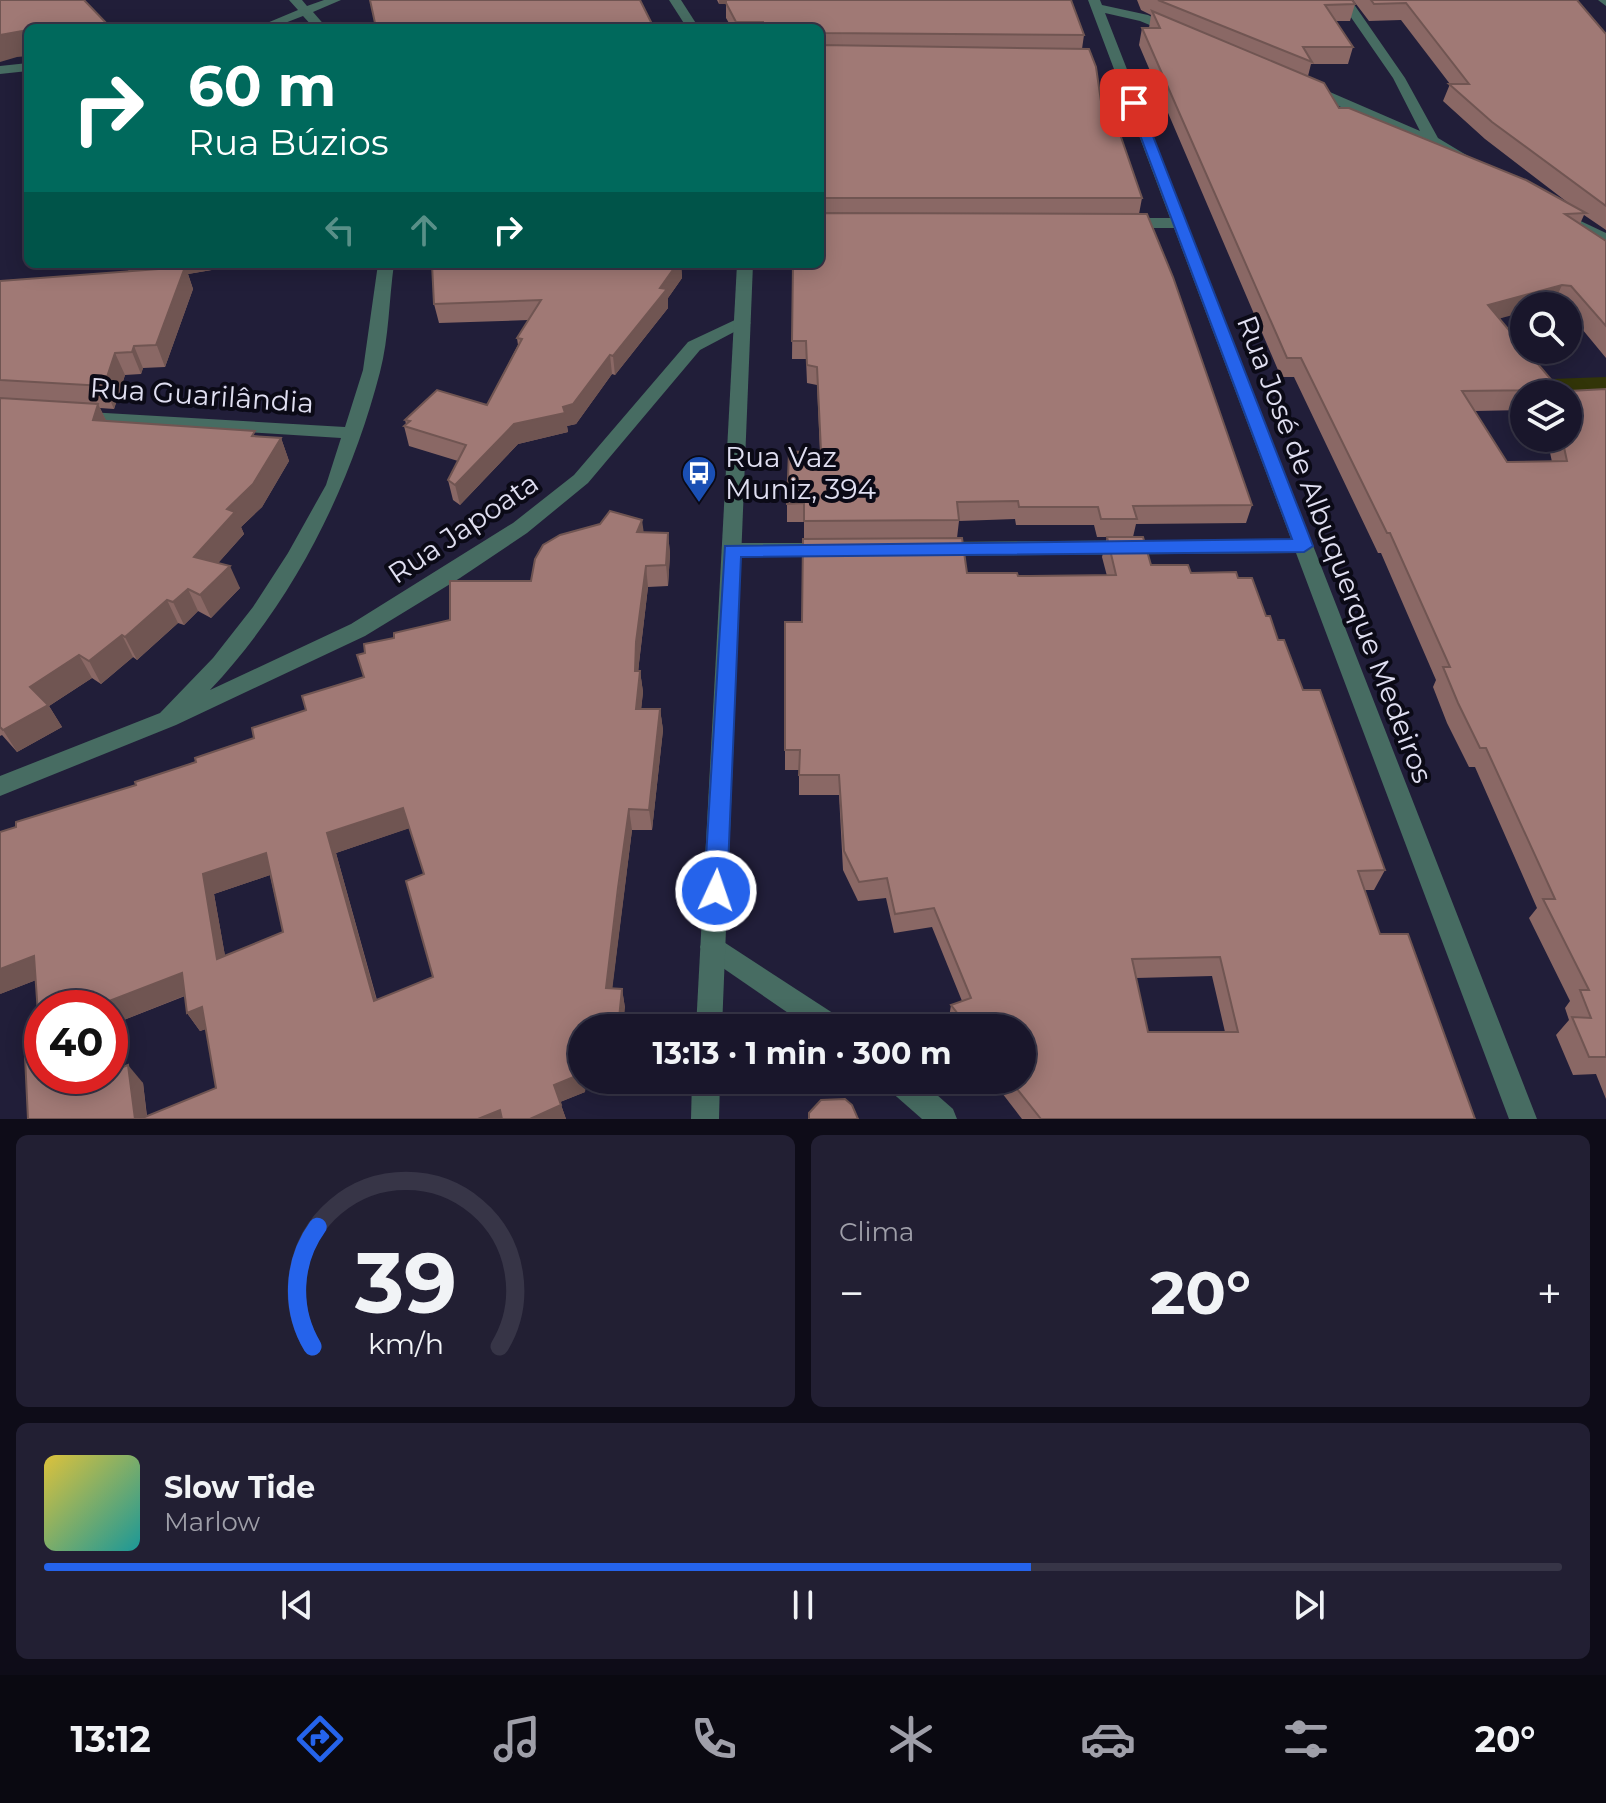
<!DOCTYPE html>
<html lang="pt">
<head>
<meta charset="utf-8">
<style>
	body { margin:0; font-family:Montserrat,sans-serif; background:#221f33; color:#f1f3f6; height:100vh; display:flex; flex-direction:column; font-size:30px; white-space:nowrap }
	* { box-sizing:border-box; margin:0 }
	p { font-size:26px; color:#9f9fa9 }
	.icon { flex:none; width:44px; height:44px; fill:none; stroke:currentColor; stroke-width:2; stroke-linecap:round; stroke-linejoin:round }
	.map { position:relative; height:1119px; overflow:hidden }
	.side { display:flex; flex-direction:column; gap:16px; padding:16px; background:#0e0c18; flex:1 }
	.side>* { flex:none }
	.guide { position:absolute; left:24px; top:24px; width:800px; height:244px; border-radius:12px; box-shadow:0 4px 20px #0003,0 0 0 2px #373547; background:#00695c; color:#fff; overflow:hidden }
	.buttons { position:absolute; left:1510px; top:292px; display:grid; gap:16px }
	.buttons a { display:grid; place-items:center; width:72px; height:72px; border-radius:50%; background:#19162b; box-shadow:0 4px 20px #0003,0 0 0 2px #373547; font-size:40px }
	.speed { position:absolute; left:24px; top:990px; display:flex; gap:16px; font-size:40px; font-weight:700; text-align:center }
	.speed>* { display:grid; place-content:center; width:104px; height:104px; border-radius:50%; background:#19162b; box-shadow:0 4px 20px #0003,0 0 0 2px #373547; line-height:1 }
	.speed .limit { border:12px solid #d22; background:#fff; color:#111 }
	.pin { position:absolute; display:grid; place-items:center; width:68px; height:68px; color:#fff; margin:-34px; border-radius:16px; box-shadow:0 4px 12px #0006 }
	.me { position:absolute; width:88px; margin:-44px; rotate:3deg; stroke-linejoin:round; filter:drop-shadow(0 0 6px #0008) }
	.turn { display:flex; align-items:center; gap:28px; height:168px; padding:0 32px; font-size:36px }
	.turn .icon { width:104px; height:104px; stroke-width:2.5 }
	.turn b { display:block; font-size:56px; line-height:68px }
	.lanes { display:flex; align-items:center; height:76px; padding:0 32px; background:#0003; justify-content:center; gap:40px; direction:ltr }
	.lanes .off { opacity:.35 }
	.big { font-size:60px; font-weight:700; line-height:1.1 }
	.side .card { flex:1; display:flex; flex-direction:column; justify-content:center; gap:12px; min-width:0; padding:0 28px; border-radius:12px; background:#221f33 }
	.side .dial { align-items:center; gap:0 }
	.dial svg { height:208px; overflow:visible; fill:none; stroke:#373547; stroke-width:7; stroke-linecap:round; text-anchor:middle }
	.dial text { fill:#f1f3f6; stroke:none }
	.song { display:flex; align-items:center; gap:24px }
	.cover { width:96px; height:96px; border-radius:12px; background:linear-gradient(135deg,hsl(50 70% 55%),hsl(180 70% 35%)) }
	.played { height:8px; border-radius:4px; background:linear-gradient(90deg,#2563eb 65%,#373547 65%) }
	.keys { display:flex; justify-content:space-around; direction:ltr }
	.heat { display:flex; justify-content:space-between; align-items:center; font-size:44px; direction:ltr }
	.side .tiles { flex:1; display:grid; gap:16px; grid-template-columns:1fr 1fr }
	.card:last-child { grid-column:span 2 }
	.trip { position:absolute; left:568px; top:1014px; width:468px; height:80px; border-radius:40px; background:#19162b; box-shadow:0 4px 20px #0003,0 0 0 2px #373547; font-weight:700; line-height:80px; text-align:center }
	.tab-bar { display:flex; height:128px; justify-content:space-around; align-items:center; background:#0a0911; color:#9f9fa9 }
	.tab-bar .icon { width:56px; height:56px }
	.tab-bar .current { color:#2563eb }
	.tab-bar b { font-size:36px; color:#f1f3f6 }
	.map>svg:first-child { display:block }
</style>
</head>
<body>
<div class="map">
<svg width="1606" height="1119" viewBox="0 0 1606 1119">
	<rect width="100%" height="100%" fill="#211e39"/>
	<!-- green -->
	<path fill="#323508" d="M1606 377V408L1568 394H1531L1524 380Z"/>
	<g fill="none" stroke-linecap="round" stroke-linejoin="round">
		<!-- minor -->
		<g fill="#476c62" fill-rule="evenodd">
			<path d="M289 0H302L307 6 324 0H341L313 12 327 28H314L303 16 272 28H255L298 10Z"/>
			<path d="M1088 0H1100L1102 5 1148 15 1180 31 1174 35 1140 21 1105 13 1537 1119H1509L1296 553 936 556 926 549 936 542 1291 539 1174 228H1125L1117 223 1125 218H1170Z"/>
			<path d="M1339 0H1351L1405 78 1438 138 1468 156V162H1458L1427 144 1306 92V86H1316L1420 131 1393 78Z"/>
			<path d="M1598 0H1606V6Z"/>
			<path d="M28 63V71L0 74V66Z"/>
			<path d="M1570 216 1606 233V244L1565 224V218Z"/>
			<path d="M378 264H394C389 299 389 338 380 372 350 488 293 602 210 690L351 624 513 523 574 475 688 342 737 319 743 318 751 323 700 350 588 483 527 533 460 578 365 636 176 725 0 796V776L160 713 213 658 253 607 288 553 326 485 341 438 77 421 68 415 71 411 345 427 363 370Z"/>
			<path d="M732 543H828L838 550 828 557H732L722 550Z"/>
			<path d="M713 935 842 1019 846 1028H810L704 955 700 947 704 939Z"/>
			<path d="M885 1080H920L953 1109 957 1119H922L889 1090Z"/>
		</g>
		<!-- tertiary -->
		<g fill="#476c62" fill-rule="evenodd">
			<path d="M669 0H681L699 28H687Z"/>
			<path d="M737 264H753L722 1028H696Z"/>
			<path d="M692 1080H720L719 1119H691Z"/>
		</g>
	</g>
	<!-- wall -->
	<g fill="#8a6865" fill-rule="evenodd">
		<path d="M717 0H1071L1084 35 1082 49 1102 108 1142 198 1139 214 1252 505 1246 523 1136 524 1133 537 1151 565 1191 573 1238 578 1266 616 1303 690 1385 870 1374 890H1365L1380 934 1475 1119H1022L992 1080H1022V1028H952L948 1024 951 1005 962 1001 932 927 894 933 886 898 858 901 843 870 839 795H799V770H785V622H802L804 539V522H787V504L820 451 817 385 807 383 806 359H792L793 264H820V28H732L726 18V4H719ZM1015 519 1016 525H1094L1097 537H1107L1102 557 1107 576H1018L967 573 957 538 959 521ZM1212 976 1225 1032H1148L1136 978Z"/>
		<path d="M1137 0H1352L1355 4 1350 21H1336L1353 47 1348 64H1311L1308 76 1339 108 1571 205 1485 139 1443 101 1450 84 1401 20 1369 21 1353 0H1577L1606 34V230L1584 215 1580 224 1606 241V358L1568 312V306L1553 305 1548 306H1524L1499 319 1559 392 1606 389V1099L1596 1074 1573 1075 1556 1035 1569 1020 1565 1008 1570 1001 1529 918 1537 908 1475 767H1469L1447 723 1433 687 1436 680 1381 553H1378L1294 377H1281L1139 45 1142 28H1149L1151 15 1141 10ZM1524 394H1568V438H1547L1552 462H1507L1475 411 1524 410Z"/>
		<path d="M126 264H247L188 274 193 289 165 367 143 368 141 374 125 375 114 409 100 408 106 421 281 438 289 461 262 507 241 527 244 534 218 563 240 588 211 618 198 611 184 625 178 623 137 660 133 657 101 684 92 678 49 706 62 727 17 752 2 735 0 736V281L129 271Z"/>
		<path d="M432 264H681L682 278 668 298V308L615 375 612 374 576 424 567 426 568 432 518 444 460 505 453 500 448 480 458 461 409 446 404 426 406 424 405 420 487 405 518 345 517 338 529 320 439 323 434 304Z"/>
		<path d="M644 532 668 533 670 554 668 586 648 587 639 663 638 671H640L643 692 641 709H660L663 730 652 830H632L612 988 622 989 625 1008 582 1028 585 1092 560 1102 566 1119H28L39 1028 36 980 0 994 136 785 254 738 306 710 364 677 365 653 394 638 450 620 531 581ZM409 828 424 874 433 977 377 1000 336 853ZM270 875 283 932 225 956 214 894ZM185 996 187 1013 200 1031 206 1029 216 1088 147 1116 143 1083 116 1070 111 1025Z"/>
	</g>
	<!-- shaded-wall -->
	<g fill="#705552">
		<rect x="719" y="0" width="8" height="4"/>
		<path d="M77 24 78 28H44Z"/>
		<path d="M28 30V56L17 57 0 62V35Z"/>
		<path d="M126 264H247L188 274 193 289 165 367Z"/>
		<path d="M676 264H681L682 278 668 298V308L615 375 613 356Z"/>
		<path d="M1562 285 1553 305 1548 306H1524V312L1479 324 1488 305Z"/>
		<path d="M134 346 143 368 141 374 132 352Z"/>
		<path d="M115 353 125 375 114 409 104 386Z"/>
		<path d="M610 355 612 374 576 424 567 426 568 432 518 444 460 505 455 485 514 424 563 407Z"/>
		<path d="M98 404 109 426 93 420Z"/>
		<path d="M281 438 289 461 262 507 241 527 244 534 204 579 194 557 227 509Z"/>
		<path d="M642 520 645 541 637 532Z"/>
		<path d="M668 533 670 554 668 586 666 565Z"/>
		<path d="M230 566 240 588 211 618 200 595Z"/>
		<path d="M646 566 648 587 639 663 637 692 635 671 636 642Z"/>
		<path d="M188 589 198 611 184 625 173 602Z"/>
		<path d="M167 600 178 623 137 660 125 637Z"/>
		<path d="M122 635 133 657 101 684 89 661Z"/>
		<path d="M79 655 92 678 49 706 62 727 17 752 3 730 30 687Z"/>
		<path d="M640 671 643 692 639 730 636 709Z"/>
		<path d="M660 709 663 730 652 830 649 810Z"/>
		<path d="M403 808 410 828 336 853 382 1020 374 1001 327 833Z"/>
		<path d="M629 809 632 830 610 1007 606 988Z"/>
		<path d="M266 853 276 873 214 894 229 978 217 959 203 874Z"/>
		<path d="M34 956 49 975 0 994V969Z"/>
		<path d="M182 973 194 992 111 1025 118 1093 110 1076V1008H97L96 1006Z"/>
		<path d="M622 989 625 1008 623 1028H618Z"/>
		<path d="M202 1007 214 1026 200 1031 187 1013Z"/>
		<path d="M582 1062V1080H587L585 1092 560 1102 554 1085Z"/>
		<path d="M128 1065 143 1083 147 1119H135Z"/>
		<path d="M561 1105 566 1119H530Z"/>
		<path d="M500 1110 503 1119H478Z"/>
	</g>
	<!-- building -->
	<g fill="#a07975" stroke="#705552" stroke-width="2" fill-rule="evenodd">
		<path d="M0 0H84L111 28H76L77 24 44 28H28V30L0 35Z"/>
		<path d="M370 0H640L654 28H378L375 23Z"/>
		<path d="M726 0H1071L1084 35 820 33V28H763V22H736L726 3Z"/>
		<path d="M1158 0H1352L1355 4 1325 5 1353 47H1303L1312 62Z"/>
		<path d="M1371 0H1577L1606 34V206L1492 122 1449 84H1469L1406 3 1374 4Z"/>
		<path d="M1152 11 1324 83 1339 108H1349L1526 180 1586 213 1565 214 1606 241V326L1571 286 1562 285 1488 305 1524 348V350H1526L1560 390 1462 391 1507 462 1567 461 1562 438H1568V394H1552L1551 392 1606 389V1057H1589L1572 1017 1591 1018 1580 990H1589L1543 899H1555L1486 748H1480L1458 703 1443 667H1450L1390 533H1387L1301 358H1287L1142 28H1160Z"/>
		<path d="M820 45 1089 49 1096 67 1102 108H1111L1142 198H820Z"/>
		<path d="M820 213 1147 214 1173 277 1252 505 1133 506 1137 519H1101L1098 507H1019L1018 501 957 502 959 520 804 521V503L787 504 789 452 821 451 817 367 807 365 806 341H792L793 264H820Z"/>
		<path d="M432 264H677L660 288 667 289 613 356 610 355 573 404 563 407 565 413 514 424 455 485 448 480 466 445 404 426 410 421 405 420 437 390 487 405 522 339 517 338 541 300 434 304Z"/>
		<path d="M185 267 156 345 134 346 132 352 115 353 104 386 0 380V281Z"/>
		<path d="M0 398 98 404 93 420 255 431 252 436 281 438 253 484 227 509 235 512 194 557 230 566 200 595 188 589 173 602 167 600 125 637 122 635 89 661 79 655 30 687 48 705 3 730 0 727Z"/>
		<path d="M610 511 642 520 637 532 668 533 666 565 646 566 636 642 635 671H640L636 709H660L649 810 629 809 618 888 606 988 622 989 618 1028H582L581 1074 554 1085 561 1105 530 1119H502L500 1110 478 1119H140L216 1088 202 1007 187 1013 182 973 96 1006 97 1008H42V1076H110V1072L128 1065 135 1119H28L24 1035 39 1028 34 956 0 969V832L16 827V822L136 785 135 782 196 762 195 758 254 738 252 728 306 710 302 696 364 677 357 655 365 653 364 644 394 638V633L450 620V581H531L535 559 543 545 560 535 600 524ZM403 808 424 874 406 881 433 977 374 1001 327 833ZM266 853 283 932 217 959 203 874Z"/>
		<path d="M1107 537H1143L1151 565H1188L1191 573 1236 572 1238 578H1252L1266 616H1270L1278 640H1284L1303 690H1320L1385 870 1358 871 1380 934H1408L1475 1119H1041L1010 1080H1022V1028H969L951 1005 971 998 934 908 895 914 887 878 859 882 844 851 839 775H799L800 750H785V622H802L803 539 962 538 967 573H1017L1018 576H1029L1116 575ZM1220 957 1238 1032H1148L1132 959Z"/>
		<path d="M845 1099 852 1105 858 1119H809V1113L821 1100Z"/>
	</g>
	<!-- route -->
	<path fill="#2563eb" stroke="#184099" stroke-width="2" d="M1134 100 1140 103 1313 546 1304 552 741 557 727 891 724 898 716 901 708 898 704 891 725 546 1292 539 1128 103Z"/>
	<!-- icons -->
	<defs>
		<g id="bus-pin" transform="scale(1.8)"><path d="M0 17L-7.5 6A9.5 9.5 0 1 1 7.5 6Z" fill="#1a4fb4" stroke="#0b0a16"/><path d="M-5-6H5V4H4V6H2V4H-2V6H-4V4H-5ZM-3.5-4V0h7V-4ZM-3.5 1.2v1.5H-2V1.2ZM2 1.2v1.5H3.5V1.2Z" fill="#fff"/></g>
	</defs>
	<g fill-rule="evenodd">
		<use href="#bus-pin" x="699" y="473"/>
	</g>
	<g text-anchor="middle" stroke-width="8" stroke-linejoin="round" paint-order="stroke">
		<!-- street labels -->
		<g font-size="28" fill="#e0dff1" stroke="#0b0a16">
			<text transform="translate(202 395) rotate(4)" y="10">Rua Guarilândia</text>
			<text transform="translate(463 528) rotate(-34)" y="10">Rua Japoata</text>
			<text transform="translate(1335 549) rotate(69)" y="10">Rua José de Albuquerque Medeiros</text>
		</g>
		<!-- poi labels -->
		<g font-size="28" fill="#e0dff1" stroke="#0b0a16" text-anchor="start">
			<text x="725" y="467">Rua Vaz<tspan x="725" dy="32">Muniz, 394</tspan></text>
		</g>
	</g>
</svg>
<div class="buttons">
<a><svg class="icon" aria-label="search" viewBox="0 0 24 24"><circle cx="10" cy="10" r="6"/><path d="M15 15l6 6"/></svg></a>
<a><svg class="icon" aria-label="layers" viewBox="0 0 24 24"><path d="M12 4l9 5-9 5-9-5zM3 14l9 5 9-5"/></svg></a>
</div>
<div class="speed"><div class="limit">40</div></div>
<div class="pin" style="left:1134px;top:103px;background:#d93025"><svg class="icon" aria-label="arrive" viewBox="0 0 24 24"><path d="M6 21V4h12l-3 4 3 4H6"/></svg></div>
<svg class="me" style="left:716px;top:891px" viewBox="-20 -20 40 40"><circle r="17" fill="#2563eb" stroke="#fff" stroke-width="3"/><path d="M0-11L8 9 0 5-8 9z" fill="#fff"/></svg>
<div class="trip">13:13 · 1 min · 300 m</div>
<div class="guide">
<div class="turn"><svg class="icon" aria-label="right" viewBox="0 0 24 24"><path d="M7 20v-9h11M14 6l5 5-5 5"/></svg><div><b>60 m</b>Rua Búzios</div></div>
<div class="lanes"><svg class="icon off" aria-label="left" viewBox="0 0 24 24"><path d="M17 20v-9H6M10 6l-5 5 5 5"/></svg><svg class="icon off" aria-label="ahead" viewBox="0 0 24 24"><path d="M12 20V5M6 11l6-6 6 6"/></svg><svg class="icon" aria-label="right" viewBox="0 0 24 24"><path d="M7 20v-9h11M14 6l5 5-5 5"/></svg></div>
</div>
</div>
<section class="side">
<div class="tiles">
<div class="card dial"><svg viewBox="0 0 100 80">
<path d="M14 69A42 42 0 1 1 86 69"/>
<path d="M14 69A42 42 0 0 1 16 23" stroke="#2563eb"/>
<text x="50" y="56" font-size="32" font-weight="700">39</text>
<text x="50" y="72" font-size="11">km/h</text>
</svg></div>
<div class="card"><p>Clima</p>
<div class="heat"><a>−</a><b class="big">20°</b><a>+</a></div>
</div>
<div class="card">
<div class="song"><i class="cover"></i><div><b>Slow Tide</b><p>Marlow</p></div></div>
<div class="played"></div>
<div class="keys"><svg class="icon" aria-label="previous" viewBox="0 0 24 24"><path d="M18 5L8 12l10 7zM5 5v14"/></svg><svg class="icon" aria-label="pause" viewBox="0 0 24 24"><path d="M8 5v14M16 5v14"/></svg><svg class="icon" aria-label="next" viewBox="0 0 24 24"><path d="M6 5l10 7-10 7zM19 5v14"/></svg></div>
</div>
</div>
</section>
<nav class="tab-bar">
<b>13:12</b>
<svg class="icon current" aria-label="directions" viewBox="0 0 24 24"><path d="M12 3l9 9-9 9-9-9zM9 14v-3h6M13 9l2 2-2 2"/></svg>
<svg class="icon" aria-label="music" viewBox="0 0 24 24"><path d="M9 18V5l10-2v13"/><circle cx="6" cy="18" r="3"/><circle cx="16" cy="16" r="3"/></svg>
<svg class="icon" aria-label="phone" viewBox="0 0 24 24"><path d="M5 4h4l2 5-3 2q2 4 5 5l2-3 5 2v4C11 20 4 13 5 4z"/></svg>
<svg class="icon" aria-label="climate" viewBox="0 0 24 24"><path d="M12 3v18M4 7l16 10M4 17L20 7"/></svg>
<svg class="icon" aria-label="car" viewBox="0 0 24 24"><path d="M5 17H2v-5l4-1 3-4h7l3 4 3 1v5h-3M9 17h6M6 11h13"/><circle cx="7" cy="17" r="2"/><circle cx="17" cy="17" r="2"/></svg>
<svg class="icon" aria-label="filters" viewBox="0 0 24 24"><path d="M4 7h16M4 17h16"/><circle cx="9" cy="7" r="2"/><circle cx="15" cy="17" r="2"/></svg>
<b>20°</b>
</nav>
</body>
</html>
